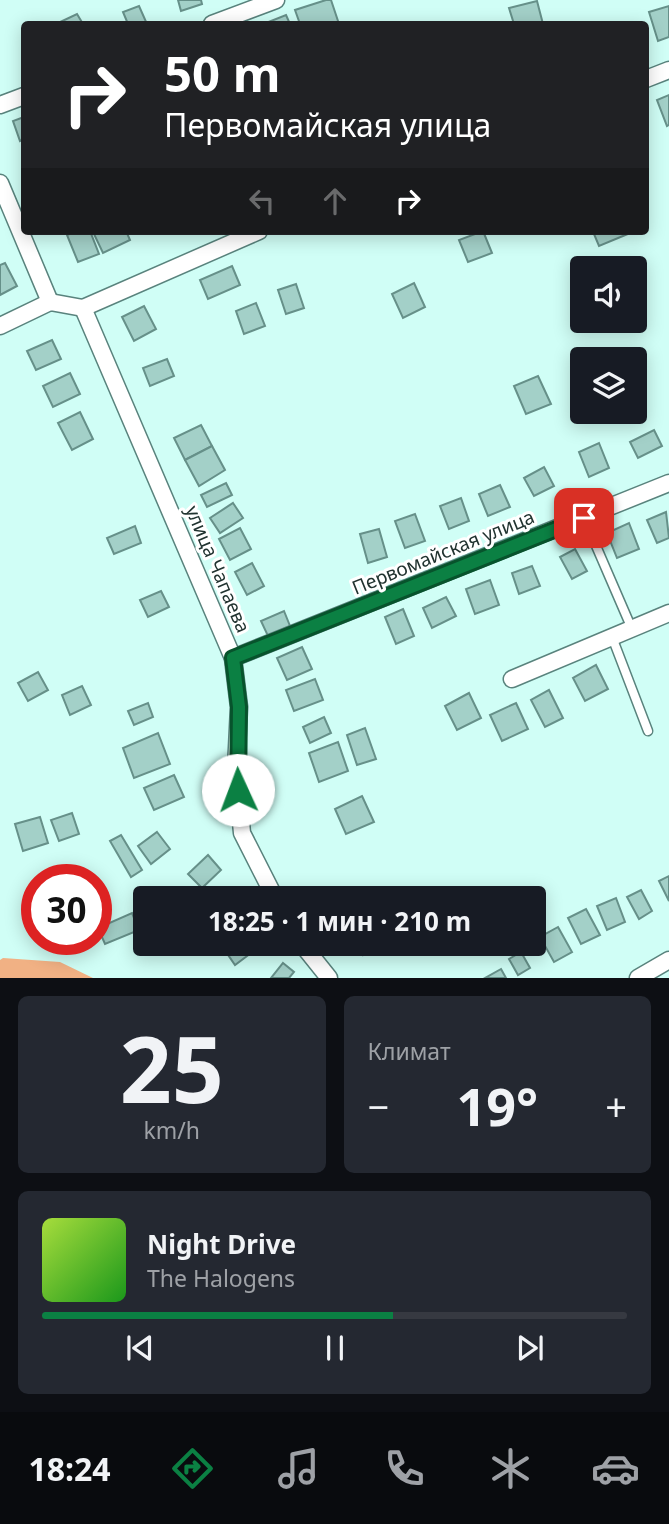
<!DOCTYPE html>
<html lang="ru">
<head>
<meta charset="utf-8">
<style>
	body { margin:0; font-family:"Noto Sans",sans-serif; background:#242831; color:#f1f3f6; height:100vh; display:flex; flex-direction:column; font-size:26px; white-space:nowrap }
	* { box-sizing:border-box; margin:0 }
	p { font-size:23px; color:#9ea1a6 }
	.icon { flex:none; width:38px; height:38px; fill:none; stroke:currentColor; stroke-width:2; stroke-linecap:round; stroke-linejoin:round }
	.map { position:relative; height:978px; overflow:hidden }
	.drawer { display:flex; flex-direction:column; gap:18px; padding:18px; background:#0d0f14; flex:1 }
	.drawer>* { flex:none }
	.banner { position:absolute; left:21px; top:21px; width:628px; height:214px; border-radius:7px; box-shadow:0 4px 18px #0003; background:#202124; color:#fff; overflow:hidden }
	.fabs { position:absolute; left:570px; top:256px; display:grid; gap:14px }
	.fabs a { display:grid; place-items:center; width:77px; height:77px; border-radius:7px; background:#171b24; box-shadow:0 4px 18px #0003; font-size:35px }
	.speed { position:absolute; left:21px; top:864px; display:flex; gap:14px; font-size:35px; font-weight:700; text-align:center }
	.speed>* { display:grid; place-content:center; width:91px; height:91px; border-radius:50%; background:#171b24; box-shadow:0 4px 18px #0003; line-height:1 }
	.speed .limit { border:10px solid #d22; background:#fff; color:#111 }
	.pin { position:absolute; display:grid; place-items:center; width:60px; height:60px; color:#fff; margin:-30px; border-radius:14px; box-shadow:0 4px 10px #0006 }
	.me { position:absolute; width:77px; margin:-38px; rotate:358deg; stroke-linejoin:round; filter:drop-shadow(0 0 5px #0008) }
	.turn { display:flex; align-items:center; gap:24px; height:147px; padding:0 28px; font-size:32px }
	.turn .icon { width:91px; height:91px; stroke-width:2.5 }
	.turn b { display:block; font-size:49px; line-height:60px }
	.lanes { display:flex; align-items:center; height:66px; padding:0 28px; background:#0003; justify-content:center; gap:35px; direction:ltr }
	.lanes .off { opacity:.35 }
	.big { font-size:52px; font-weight:700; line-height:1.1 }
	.drawer .widget { flex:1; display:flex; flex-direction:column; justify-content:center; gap:10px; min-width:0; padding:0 24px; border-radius:10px; background:#242831 }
	.drawer .dial { align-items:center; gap:0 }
	.dial b { font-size:91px; line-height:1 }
	.song { display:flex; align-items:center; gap:21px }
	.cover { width:84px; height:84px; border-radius:10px; background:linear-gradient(135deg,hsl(80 70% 55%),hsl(120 70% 35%)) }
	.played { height:7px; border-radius:4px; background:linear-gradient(90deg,#0b8043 60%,#363941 60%) }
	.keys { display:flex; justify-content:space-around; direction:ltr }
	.heat { display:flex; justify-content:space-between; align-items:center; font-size:38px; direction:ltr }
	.drawer .tiles { flex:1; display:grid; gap:18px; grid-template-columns:1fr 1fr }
	.widget:last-child { grid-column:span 2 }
	.trip { position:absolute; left:133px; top:886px; width:413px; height:70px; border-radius:7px; background:#171b24; box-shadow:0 4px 18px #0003; font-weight:700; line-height:70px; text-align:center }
	.dock { display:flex; height:112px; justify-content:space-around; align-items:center; background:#090b0e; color:#9ea1a6 }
	.dock .icon { width:49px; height:49px }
	.dock .on { color:#0b8043 }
	.dock b { font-size:32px; color:#f1f3f6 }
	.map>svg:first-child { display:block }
</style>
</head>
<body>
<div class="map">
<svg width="669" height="978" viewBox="0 0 669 978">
	<rect width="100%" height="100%" fill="#d0fef6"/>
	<!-- green -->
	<path fill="#f1b184" d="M3 958 60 962 93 978H0V960Z"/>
	<!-- building -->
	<g fill="#a3d0c8" stroke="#669089" stroke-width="2">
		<path d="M178 0H201L202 4 181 11Z"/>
		<path d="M326 0H331L339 24H300L295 10Z"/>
		<path d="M537 1 543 24H514L509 8Z"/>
		<path d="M139 6 147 24H128L123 12Z"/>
		<path d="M669 6V37L658 41 649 12Z"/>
		<path d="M77 14 83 24H56Z"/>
		<path d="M286 15 290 24H266V23Z"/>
		<path d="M669 95V125L667 126 657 100Z"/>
		<path d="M24 117V139L20 141 13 121Z"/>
		<path d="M76 231H90L99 254 78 262 67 235Z"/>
		<path d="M126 231 130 240 103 253 93 232Z"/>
		<path d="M483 231 492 253 468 262 459 240Z"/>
		<path d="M602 231H635L599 246 594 234Z"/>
		<path d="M5 263 17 286 0 295V265Z"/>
		<path d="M232 266 240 285 208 299 200 280Z"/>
		<path d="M414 283 425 307 403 318 392 294Z"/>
		<path d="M296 284 304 308 286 314 278 290Z"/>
		<path d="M256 303 265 326 244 334 236 311Z"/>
		<path d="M144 306 156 329 134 341 122 317Z"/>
		<path d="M52 340 61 359 36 370 27 351Z"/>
		<path d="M167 359 174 376 150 386 143 368Z"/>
		<path d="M70 373 80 394 53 407 43 386Z"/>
		<path d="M538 376 551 404 526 414 514 386Z"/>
		<path d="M80 412 93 439 72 450 58 423Z"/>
		<path d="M201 425 212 446 185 460 174 438Z"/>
		<path d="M654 430 662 446 638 458 630 442Z"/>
		<path d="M599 443 609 468 589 477 579 452Z"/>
		<path d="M212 446 225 470 199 486 185 460Z"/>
		<path d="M544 467 554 486 534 496 524 478Z"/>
		<path d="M226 483 232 495 207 507 201 495Z"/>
		<path d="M500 485 510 507 488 516 479 494Z"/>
		<path d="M461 498 469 521 449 529 440 506Z"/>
		<path d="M233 503 243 518 220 533 210 518Z"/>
		<path d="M666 512 669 538 657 543 647 520Z"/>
		<path d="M415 514 425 541 405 548 395 521Z"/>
		<path d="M629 523 639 549 617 558 607 533Z"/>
		<path d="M135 526 141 543 114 554 107 538Z"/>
		<path d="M240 528 251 549 230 560 219 539Z"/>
		<path d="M379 529 387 557 368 563 360 534Z"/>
		<path d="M575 549 587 571 572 579 560 557Z"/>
		<path d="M252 563 264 586 247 595 235 572Z"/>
		<path d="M532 566 540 586 519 594 512 573Z"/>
		<path d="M490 580 499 605 475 614 466 589Z"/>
		<path d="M161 591 169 607 148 617 140 600Z"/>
		<path d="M446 597 456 616 432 628 423 608Z"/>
		<path d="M403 609 414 636 396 644 385 617Z"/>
		<path d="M284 611 290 626 268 636 261 621Z"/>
		<path d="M302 647 312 669 287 680 277 658Z"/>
		<path d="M596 665 608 689 585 701 573 678Z"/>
		<path d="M38 672 48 690 28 701 18 683Z"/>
		<path d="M315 679 323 700 294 711 286 690Z"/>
		<path d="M82 686 91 705 70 715 62 695Z"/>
		<path d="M549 690 563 718 545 727 531 700Z"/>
		<path d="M469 693 481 718 457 730 445 706Z"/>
		<path d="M148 703 153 717 134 725 128 711Z"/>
		<path d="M516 703 528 729 502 741 490 715Z"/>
		<path d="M324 717 331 733 310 743 303 727Z"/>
		<path d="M365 728 376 759 357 765 347 735Z"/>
		<path d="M158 733 170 764 134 778 123 748Z"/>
		<path d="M338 742 348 771 319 782 309 753Z"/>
		<path d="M174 775 184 797 154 810 144 788Z"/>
		<path d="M362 796 374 822 346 834 335 809Z"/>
		<path d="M72 813 79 834 59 841 51 820Z"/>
		<path d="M40 817 48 843 23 851 15 824Z"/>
		<path d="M157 832 170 849 151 864 138 846Z"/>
		<path d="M121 835 142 870 131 877 110 841Z"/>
		<path d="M208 855 221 870 202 888 188 874Z"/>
		<path d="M669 876V901L659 881Z"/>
		<path d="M641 890 652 911 639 919 627 897Z"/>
		<path d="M616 898 625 922 607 930 597 906Z"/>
		<path d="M586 909 600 935 581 944 568 918Z"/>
		<path d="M132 913 139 930 105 944 98 928Z"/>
		<path d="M558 927 572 952 554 962 540 937Z"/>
		<path d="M225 943H249L255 950 235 965 222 946Z"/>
		<path d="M356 943H370L373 948 363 955Z"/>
		<path d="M521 952 530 968 518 975 509 959Z"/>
		<path d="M283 963 294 972 289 978H271Z"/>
		<path d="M501 969 506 978H485Z"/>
	</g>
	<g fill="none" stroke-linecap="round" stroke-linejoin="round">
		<!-- service casing -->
		<g stroke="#59837d" stroke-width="11">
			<g id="service">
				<path d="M584 518 632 629"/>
				<path d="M612 637 648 731"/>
			</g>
		</g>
		<!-- minor casing -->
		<g stroke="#59837d" stroke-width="19">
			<g id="minor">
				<path d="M212 24 276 0"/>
				<path d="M646 79 669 70"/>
				<path d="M0 105 24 96"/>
				<path d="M0 183 50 302"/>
				<path d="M83 308 233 658 239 707 236 768 242 833 275 898"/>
				<path d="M0 326 50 302 83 308 259 231"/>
				<path d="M233 658 669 483"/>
				<path d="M512 679 669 613"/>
				<path d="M301 943 329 978"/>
				<path d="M638 978 669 960"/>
			</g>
		</g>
		<!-- service -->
		<use href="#service" stroke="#fff" stroke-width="8"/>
		<!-- minor -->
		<use href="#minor" stroke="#fff" stroke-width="16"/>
	</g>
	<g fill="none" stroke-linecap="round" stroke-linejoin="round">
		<!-- route casing -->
		<g stroke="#07532c" stroke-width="18">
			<path id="route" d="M238 790 239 707 233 658 584 518"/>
		</g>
		<!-- route -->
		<use href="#route" stroke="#0b8043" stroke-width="12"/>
	</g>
	<g text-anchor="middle" stroke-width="6" stroke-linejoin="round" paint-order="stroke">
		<!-- street labels -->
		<g font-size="19" fill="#213330" stroke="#fff">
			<text transform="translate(443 552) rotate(-22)" y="7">Первомайская улица</text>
			<text transform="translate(218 569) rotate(67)" y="7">улица Чапаева</text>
		</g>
	</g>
</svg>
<div class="fabs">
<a><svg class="icon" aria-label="sound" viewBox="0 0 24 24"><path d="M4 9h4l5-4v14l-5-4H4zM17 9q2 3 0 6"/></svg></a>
<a><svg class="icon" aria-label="layers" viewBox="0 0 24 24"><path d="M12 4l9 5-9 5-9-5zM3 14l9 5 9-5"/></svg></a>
</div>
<div class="speed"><div class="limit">30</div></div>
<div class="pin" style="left:584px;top:518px;background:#d93025"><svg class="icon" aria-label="arrive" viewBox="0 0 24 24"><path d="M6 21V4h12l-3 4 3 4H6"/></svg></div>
<svg class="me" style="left:238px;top:790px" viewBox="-20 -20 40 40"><circle r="19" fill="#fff"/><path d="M0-13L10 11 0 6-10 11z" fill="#0b8043"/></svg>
<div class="trip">18:25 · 1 мин · 210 m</div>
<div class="banner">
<div class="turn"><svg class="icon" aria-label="right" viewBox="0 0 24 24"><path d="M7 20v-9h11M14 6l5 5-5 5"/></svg><div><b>50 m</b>Первомайская улица</div></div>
<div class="lanes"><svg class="icon off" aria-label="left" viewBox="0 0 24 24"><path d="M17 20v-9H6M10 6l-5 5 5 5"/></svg><svg class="icon off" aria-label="ahead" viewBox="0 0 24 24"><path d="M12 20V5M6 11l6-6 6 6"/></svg><svg class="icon" aria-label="right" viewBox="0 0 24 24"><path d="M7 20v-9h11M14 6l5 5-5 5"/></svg></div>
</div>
</div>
<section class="drawer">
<div class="tiles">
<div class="widget dial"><b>25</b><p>km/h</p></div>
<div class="widget"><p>Климат</p>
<div class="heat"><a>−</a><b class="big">19°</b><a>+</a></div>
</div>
<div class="widget">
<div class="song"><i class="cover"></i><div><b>Night Drive</b><p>The Halogens</p></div></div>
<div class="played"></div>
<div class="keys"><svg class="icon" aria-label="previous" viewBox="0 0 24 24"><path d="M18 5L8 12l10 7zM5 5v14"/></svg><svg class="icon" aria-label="pause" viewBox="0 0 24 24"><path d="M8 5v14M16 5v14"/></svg><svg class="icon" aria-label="next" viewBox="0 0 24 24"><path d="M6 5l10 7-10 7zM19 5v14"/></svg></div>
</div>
</div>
</section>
<nav class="dock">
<b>18:24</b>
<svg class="icon on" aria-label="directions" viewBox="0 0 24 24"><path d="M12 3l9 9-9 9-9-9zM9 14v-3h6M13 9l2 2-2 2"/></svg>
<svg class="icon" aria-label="music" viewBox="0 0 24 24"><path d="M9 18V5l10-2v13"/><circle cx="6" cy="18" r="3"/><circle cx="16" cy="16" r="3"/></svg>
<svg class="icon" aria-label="phone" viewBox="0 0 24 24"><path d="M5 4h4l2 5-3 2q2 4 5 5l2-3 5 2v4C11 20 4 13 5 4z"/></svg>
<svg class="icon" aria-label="climate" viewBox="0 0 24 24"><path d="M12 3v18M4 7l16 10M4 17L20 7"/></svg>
<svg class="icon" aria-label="car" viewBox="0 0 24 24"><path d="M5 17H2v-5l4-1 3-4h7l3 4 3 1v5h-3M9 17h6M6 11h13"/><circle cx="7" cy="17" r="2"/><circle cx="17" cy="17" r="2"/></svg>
</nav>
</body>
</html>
